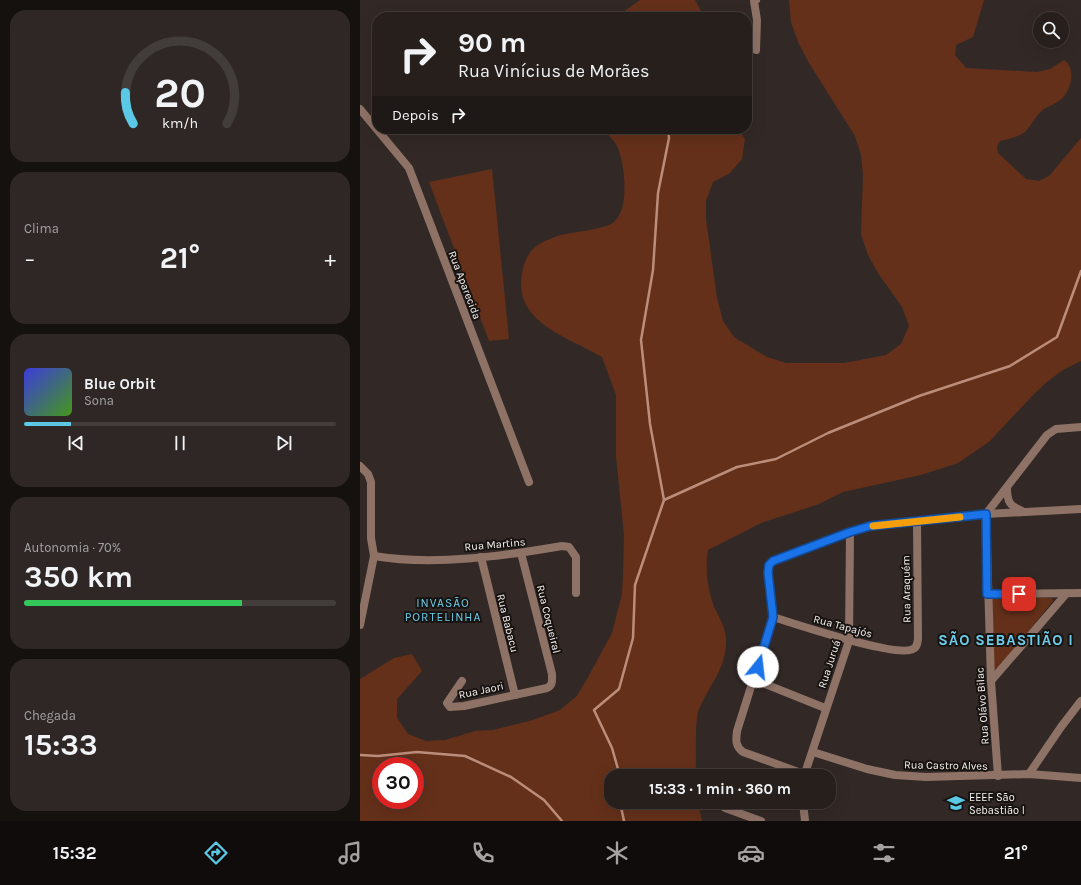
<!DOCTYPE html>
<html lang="pt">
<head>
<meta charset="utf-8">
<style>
	body { margin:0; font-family:Karla,sans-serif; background:#2e2725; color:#f1f3f6; height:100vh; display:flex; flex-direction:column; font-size:15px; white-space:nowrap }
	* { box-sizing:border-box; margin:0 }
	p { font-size:13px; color:#a4a2a3 }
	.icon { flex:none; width:22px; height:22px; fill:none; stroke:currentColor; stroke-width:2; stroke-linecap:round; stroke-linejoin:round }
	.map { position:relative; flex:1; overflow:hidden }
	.details { display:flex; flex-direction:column; gap:10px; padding:10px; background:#15110f; width:360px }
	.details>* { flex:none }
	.banner { position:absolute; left:12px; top:12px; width:380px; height:122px; border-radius:16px; box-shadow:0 4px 16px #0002,0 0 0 1px #423d3b; background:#261f1c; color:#f1f3f6; overflow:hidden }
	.controls { position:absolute; left:673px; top:12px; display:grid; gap:8px }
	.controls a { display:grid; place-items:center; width:36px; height:36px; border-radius:50%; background:#261f1c; box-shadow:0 4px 16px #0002,0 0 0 1px #423d3b; font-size:20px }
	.speed { position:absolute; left:12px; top:757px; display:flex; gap:8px; font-size:20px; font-weight:700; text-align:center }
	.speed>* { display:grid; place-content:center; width:52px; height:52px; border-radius:50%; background:#261f1c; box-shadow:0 4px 16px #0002,0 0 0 1px #423d3b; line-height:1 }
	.speed .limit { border:6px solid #d22; background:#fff; color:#111 }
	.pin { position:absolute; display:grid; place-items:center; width:34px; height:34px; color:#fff; margin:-17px; border-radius:8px; box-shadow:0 2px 6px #0006 }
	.me { position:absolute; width:44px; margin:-22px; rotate:16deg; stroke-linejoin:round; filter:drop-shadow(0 0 3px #0008) }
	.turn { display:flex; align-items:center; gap:14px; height:84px; padding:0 20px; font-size:18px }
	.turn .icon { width:52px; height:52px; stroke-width:2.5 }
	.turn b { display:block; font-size:28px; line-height:34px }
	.then { display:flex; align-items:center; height:38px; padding:0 20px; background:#0003; gap:8px; font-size:15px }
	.big { font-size:30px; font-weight:700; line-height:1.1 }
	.details .widget { flex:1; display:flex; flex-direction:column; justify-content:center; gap:6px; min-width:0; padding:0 14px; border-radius:16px; background:#2e2725 }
	.details .dial { align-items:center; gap:0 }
	.dial svg { height:104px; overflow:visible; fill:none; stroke:#423d3b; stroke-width:7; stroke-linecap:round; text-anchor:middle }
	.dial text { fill:#f1f3f6; stroke:none }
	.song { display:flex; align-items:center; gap:12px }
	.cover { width:48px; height:48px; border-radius:6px; background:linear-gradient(135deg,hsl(240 70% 55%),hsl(100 70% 35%)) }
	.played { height:4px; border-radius:2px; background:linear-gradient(90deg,#5bc8e6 15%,#423d3b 15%) }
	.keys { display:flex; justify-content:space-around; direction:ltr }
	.heat { display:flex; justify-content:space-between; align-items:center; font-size:22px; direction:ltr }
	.charge { height:6px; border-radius:3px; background:linear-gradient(90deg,#34c759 70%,#423d3b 0) }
	.trip { position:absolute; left:244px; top:769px; width:232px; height:40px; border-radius:16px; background:#261f1c; box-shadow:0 4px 16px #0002,0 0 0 1px #423d3b; font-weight:700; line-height:40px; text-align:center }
	.dock { display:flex; height:64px; justify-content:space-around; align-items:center; background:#0f0c0b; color:#a4a2a3 }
	.dock .icon { width:28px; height:28px }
	.dock .selected { color:#5bc8e6 }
	.dock b { font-size:18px; color:#f1f3f6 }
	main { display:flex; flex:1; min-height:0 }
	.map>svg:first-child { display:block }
</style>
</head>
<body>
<main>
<section class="details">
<div class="widget dial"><svg viewBox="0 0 100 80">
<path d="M14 69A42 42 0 1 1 86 69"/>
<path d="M14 69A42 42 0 0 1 8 45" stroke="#5bc8e6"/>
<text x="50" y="56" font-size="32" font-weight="700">20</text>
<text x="50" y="72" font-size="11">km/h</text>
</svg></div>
<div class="widget"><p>Clima</p>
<div class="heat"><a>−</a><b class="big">21°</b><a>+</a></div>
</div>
<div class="widget">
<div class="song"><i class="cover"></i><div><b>Blue Orbit</b><p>Sona</p></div></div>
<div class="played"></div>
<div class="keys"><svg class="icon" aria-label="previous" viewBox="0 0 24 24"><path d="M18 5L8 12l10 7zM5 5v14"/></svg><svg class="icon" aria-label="pause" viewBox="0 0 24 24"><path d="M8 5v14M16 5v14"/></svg><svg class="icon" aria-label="next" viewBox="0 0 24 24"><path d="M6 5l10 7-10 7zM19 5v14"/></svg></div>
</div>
<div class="widget"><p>Autonomia · 70%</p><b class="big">350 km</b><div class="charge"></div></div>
<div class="widget"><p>Chegada</p><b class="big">15:33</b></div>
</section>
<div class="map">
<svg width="721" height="821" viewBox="0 0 721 821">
	<rect width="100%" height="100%" fill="#322926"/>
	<!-- green -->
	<g fill="#64301a" fill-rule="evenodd">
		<path d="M280 0H335L344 17H256Z"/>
		<path d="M429 0H624L613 37 596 45 595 55 606 68 677 72 690 69 704 60C717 68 711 93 700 100 695 104 689 106 684 109 676 115 672 124 666 131 660 137 648 139 640 141L637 146 638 153 666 179 679 181 689 176 721 138V361L703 370 688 381 674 394 630 441 598 463 561 475 483 492 459 504 401 523 348 550C345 569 347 588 354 607 360 619 367 630 366 644 365 671 347 688 338 712 335 721 336 764 336 776H251V802H338L342 821H0V679L34 658 52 654 62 671 37 699V718L48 734 66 741 85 740 115 731 133 730 173 720 200 710 217 696 227 679 252 633 262 594 263 575 264 535 256 456V395L242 357C207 336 150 322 163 269 167 250 178 243 195 237 210 231 243 231 254 222 270 209 265 163 257 146 255 141 248 136 245 129H378L385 139 382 159 370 173 353 182 346 201V219L357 298 363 321 374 337 407 357 426 363H484L526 355 541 344 549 326 542 307 518 273 508 255 501 234 503 175 501 155 495 136 449 63 438 42 431 22ZM21 766H55V800H21Z"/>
		<path d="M132 169 149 339 129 341 69 182Z"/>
		<path d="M633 598H692L693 601 636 671 632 669 630 601Z"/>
	</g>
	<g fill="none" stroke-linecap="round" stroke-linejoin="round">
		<!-- stream -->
		<g stroke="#bc8d7a" stroke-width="2.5">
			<path d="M304 500 377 467 416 459 468 433 559 396 650 366 697 337 721 271"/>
			<path d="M0 755 18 756 57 752 105 756 151 777 184 800 202 821"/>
			<path d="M260 776 252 748 234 710 259 689 273 638 275 585 304 500 290 424 281 340 293 270 298 193 309 138 308 129"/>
			<path d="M260 802 264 821"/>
		</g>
		<!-- minor -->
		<g stroke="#8f7266" stroke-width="8">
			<path d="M396 0 394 1 397 20 396 50"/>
			<path d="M0 109 49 168 169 482"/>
			<path d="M0 466 8 474 11 482V538L14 556 0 625"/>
			<path d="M647 488C647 502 650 506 662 511"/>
			<path d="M626 514 631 681 638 776"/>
			<path d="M626 514 687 435 696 429 721 427"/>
			<path d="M14 556C73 566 144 556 202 546L209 547 216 557V593"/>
			<path d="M121 557 155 695"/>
			<path d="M627 594 721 593"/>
			<path d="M413 617C436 624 536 658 553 649 558 647 557 643 558 639L557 522"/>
			<path d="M395 680 465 708"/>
			<path d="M102 681 87 703 90 707 104 706 187 688C193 685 192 681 192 674L161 553"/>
			<path d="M631 681 706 594"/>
			<path d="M453 752 507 769 535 775 566 777 669 774 721 778"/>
			<path d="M444 774 383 752C375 746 376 740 377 731L413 617 408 572 409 565 413 561 490 532 510 526 626 514 721 509"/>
			<path d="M669 774 701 727 721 701"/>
			<path d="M444 776 489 641 490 532"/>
			<path d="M443 802 445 821"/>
			<path d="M365 808 401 821"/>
		</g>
	</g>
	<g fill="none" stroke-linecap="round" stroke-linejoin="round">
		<!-- route casing -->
		<g stroke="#114b97" stroke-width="10">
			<path id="route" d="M398 667 413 617 408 572 409 565 413 561 490 532 510 526 626 514 627 594H659"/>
		</g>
		<!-- route -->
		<use href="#route" stroke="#1a73e8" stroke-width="7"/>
		<!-- slow -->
		<path stroke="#f59e0b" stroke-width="7" d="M513 526 600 517"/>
	</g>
	<!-- icons -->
	<defs>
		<g id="school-bare" transform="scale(1.38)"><path d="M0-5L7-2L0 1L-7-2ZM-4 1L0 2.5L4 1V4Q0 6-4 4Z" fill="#5bc8e6" stroke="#171311" stroke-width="2.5" paint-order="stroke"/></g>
	</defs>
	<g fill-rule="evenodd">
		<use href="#school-bare" x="596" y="803"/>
	</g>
	<g text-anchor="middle" stroke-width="4" stroke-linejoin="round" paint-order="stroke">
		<!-- street labels -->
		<g font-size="11" fill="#faf3f1" stroke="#171311">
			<text transform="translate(105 285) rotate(69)" y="4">Rua Aparecida</text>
			<text transform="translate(135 544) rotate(-5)" y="4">Rua Martins</text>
			<text transform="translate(546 589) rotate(-91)" y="4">Rua Araquém</text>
			<text transform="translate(189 619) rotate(76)" y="4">Rua Coqueiral</text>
			<text transform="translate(148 623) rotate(76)" y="4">Rua Babacu</text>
			<text transform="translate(483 626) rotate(15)" y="4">Rua Tapajós</text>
			<text transform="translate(469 664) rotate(-72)" y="4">Rua Juruá</text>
			<text transform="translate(121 690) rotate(-12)" y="4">Rua Jaori</text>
			<text transform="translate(622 706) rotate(-94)" y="4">Rua Olávo Bilac</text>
			<text transform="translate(586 765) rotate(1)" y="4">Rua Castro Alves</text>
		</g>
		<!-- poi labels -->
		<g font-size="11" fill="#faf3f1" stroke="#171311" text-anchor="start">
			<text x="609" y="801">EEEF São<tspan x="609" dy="13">Sebastião I</tspan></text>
		</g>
		<!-- neighbourhood labels -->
		<g font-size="12" letter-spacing="1" fill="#6ccdea" stroke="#171311">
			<text x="83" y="607">INVASÃO<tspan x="83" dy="14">PORTELINHA</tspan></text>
		</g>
		<!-- district labels -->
		<g font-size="15" font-weight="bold" letter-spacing="1" fill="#6ccdea" stroke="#171311">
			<text x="646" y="645">SÃO SEBASTIÃO I</text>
		</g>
	</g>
</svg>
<div class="controls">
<a><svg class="icon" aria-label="search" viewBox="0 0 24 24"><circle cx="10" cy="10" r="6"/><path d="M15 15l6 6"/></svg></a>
</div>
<div class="speed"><div class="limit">30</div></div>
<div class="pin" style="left:659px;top:594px;background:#d93025"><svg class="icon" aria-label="arrive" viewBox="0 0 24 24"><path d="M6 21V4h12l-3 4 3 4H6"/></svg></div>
<svg class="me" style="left:398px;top:667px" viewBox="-20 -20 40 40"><circle r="19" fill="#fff"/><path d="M0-13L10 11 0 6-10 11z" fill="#1a73e8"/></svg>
<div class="trip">15:33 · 1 min · 360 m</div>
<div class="banner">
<div class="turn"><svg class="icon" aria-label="right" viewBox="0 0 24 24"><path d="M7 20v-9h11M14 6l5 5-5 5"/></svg><div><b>90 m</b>Rua Vinícius de Morães</div></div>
<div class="then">Depois<svg class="icon" aria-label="right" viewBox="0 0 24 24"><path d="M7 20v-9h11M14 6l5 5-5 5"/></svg></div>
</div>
</div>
</main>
<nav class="dock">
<b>15:32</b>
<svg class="icon selected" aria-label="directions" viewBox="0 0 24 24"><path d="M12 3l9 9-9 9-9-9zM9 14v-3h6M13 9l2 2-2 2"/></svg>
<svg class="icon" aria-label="music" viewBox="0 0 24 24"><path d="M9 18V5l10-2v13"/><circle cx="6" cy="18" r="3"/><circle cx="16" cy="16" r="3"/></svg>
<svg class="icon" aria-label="phone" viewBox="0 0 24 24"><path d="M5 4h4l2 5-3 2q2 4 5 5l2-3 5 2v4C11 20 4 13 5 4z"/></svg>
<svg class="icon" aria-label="climate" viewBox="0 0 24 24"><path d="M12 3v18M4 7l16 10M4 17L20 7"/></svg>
<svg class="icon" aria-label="car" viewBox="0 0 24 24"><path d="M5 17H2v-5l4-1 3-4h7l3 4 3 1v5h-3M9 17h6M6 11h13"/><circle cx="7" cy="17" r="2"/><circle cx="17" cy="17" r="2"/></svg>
<svg class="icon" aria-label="filters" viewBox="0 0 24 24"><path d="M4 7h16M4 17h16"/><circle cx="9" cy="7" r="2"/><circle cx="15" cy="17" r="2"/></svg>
<b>21°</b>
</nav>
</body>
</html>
